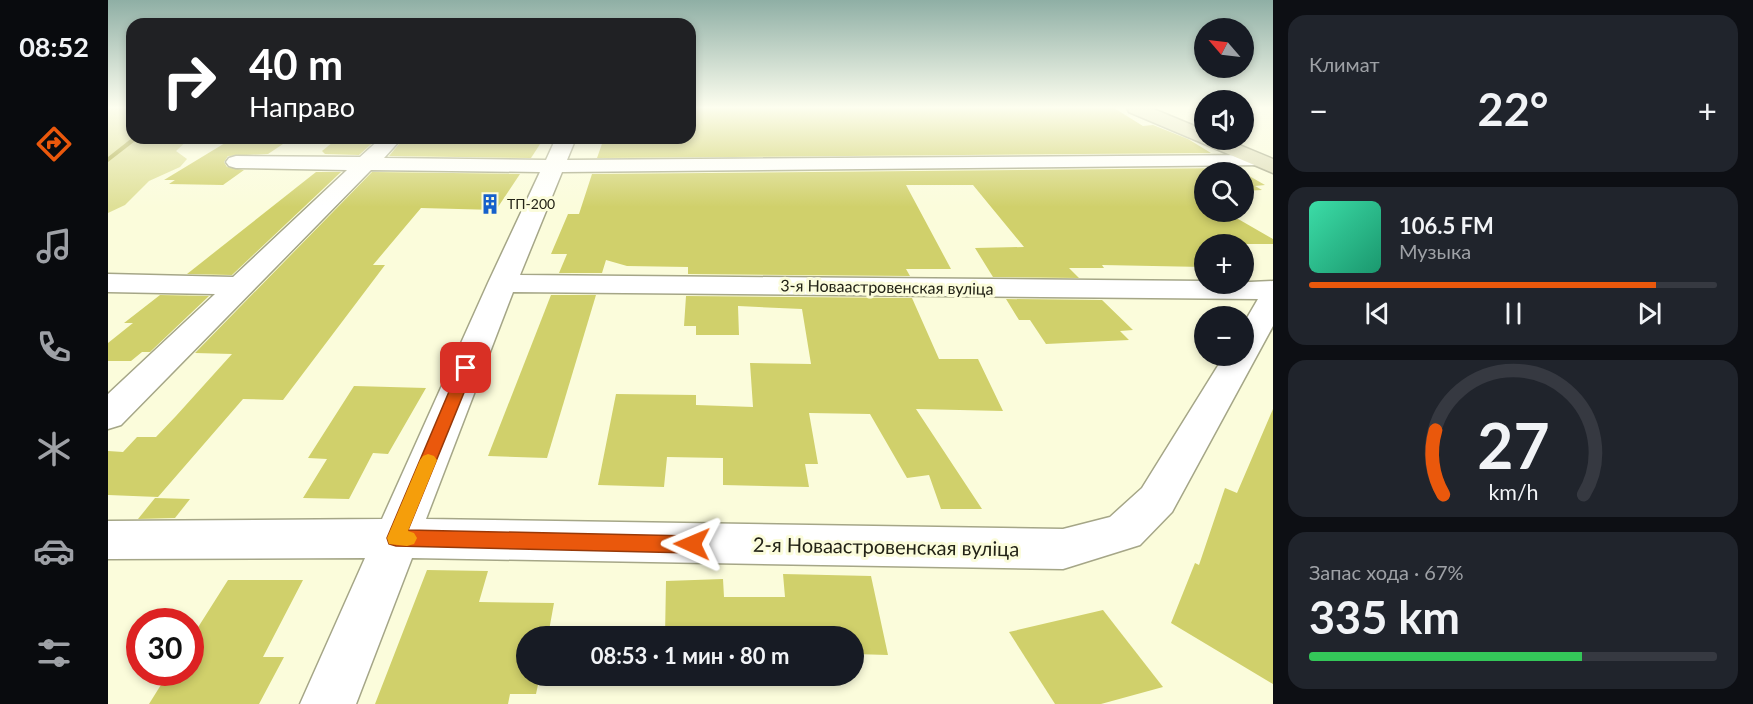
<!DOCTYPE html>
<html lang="ru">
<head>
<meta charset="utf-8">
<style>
	body { margin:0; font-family:Lato,sans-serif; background:#20242c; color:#f1f3f6; height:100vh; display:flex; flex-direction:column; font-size:22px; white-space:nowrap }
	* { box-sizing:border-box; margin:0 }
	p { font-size:20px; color:#9ea1a6 }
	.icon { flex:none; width:33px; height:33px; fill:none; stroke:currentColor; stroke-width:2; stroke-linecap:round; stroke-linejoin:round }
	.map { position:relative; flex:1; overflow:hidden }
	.panel { display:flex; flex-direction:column; gap:15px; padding:15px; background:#0d0f14; width:480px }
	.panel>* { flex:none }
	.top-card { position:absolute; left:18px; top:18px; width:570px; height:126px; border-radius:18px; box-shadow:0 3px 9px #0003; background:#202124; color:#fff; overflow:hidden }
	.needle { width:39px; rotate:298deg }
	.fabs { position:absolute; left:1086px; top:18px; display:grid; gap:12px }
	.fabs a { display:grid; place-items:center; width:60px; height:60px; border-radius:50%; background:#171b24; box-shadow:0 3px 9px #0003; font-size:30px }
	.speed { position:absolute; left:18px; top:608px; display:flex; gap:12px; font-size:30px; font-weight:700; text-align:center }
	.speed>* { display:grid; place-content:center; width:78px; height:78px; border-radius:50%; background:#171b24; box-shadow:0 3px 9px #0003; line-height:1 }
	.speed .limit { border:9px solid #d22; background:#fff; color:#111 }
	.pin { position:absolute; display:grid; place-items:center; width:51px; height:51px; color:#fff; margin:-26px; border-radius:12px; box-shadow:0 3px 9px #0006 }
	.me { position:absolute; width:66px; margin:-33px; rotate:271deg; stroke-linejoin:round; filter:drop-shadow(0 0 4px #0008) }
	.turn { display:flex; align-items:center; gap:21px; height:126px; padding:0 24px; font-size:27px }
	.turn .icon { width:78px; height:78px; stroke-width:2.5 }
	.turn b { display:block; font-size:42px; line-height:51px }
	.big { font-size:45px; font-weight:700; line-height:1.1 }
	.panel .card { flex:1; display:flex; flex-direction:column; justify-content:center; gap:9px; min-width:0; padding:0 21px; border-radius:18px; background:#20242c }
	.panel .dial { align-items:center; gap:0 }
	.dial svg { height:156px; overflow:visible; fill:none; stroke:#363941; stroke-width:7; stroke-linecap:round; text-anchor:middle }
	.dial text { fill:#f1f3f6; stroke:none }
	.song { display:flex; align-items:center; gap:18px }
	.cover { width:72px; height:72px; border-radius:9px; background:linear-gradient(135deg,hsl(160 70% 55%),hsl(160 70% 35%)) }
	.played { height:6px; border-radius:3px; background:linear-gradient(90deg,#ea580c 85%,#363941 85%) }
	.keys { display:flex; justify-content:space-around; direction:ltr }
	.heat { display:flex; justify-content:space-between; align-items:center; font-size:33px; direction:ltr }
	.charge { height:9px; border-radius:4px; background:linear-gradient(90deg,#34c759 67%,#363941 0) }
	.trip { position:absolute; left:408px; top:626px; width:348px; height:60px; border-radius:30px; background:#171b24; box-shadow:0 3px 9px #0003; font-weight:700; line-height:60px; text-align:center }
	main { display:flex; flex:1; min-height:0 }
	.menu { display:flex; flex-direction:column; width:108px; justify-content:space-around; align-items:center; background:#090b0e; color:#9ea1a6 }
	.menu .icon { width:42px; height:42px }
	.menu .selected { color:#ea580c }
	.menu b { font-size:27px; color:#f1f3f6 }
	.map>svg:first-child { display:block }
</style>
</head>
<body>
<main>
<nav class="menu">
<b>08:52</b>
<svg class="icon selected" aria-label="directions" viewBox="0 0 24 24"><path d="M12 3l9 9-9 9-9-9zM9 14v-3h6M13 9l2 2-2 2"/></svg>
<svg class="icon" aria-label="music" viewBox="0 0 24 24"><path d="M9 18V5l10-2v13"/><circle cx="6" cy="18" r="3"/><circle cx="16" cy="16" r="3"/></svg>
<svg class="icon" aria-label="phone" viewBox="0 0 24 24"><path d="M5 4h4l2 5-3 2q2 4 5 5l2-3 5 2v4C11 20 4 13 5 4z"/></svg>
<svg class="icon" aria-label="climate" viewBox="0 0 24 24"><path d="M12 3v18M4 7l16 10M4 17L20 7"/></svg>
<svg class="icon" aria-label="car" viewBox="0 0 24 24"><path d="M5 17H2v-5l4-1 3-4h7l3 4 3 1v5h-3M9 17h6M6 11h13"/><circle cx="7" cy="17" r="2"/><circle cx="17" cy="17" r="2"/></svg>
<svg class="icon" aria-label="filters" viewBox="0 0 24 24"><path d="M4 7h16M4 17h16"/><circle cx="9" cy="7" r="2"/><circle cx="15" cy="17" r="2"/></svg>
</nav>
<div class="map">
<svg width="1165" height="704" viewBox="0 0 1165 704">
	<rect width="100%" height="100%" fill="#fbfcdb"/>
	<!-- green -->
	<path fill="#dfe097" d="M0 108H24V138H82L68 151 79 159 72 167 41 181 17 205 0 213Z"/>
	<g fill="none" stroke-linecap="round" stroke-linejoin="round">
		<!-- stream -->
		<path fill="#a9a841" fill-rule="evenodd" d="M24 138H31L0 162V157Z"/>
	</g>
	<!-- building -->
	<g fill="#d0d06b">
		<path d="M582 108H1006L1035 126 1045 125 1080 139 1103 153 489 158 496 138H582Z"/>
		<path d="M230 138H270L251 155 217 154 214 151Z"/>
		<path d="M296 138H436L423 158 281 156Z"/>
		<path d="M117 143 175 144 160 154 120 156 116 162 119 167 136 170 115 185 61 184 67 180H56Z"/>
		<path d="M1127 168 1135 172H1096V212H1118L1165 239V244H1096V267L994 265 996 268H961L971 278 885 277 867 248 916 247 865 185H798L843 269H798L802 276 580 274V267L519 266 498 260 494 273H451L459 254H443L460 214H471L484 174Z"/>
		<path d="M208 172H233L124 275 79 274Z"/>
		<path d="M264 172 412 174 388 210 313 208 265 265H277L175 400 135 399 50 497 0 495V451L15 452 29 437H48L68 416 124 354 87 353Z"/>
		<path d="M1136 173 1157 185 1147 186 1154 190 1136 191Z"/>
		<path d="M52 295 101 296 42 352H34L23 361H0V343L25 323H16Z"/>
		<path d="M443 295H488L439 458 380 456Z"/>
		<path d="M578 296 804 298 831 359H870L895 411 808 409 874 509H833L821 475 799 478 762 414 701 413 710 464H697L701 487 615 485V458L559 457 556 487 490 485 508 394 588 395V405L645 407 642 363 703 364 694 309 630 306 631 335H588V326H576Z"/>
		<path d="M898 299 994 300 1025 330 1012 331 1021 340 938 344 922 320H911Z"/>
		<path d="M246 386 318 388 280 454 265 453 241 499 195 498 219 459 200 458Z"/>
		<path d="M1165 409V684L1063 623 1087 563 1091 565 1117 488 1129 493Z"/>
		<path d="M47 498 82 499 67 518 30 519Z"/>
		<path d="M319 570 380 571 371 602 446 603 440 636H418V675H432L428 694H402L400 704H267Z"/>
		<path d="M675 574 763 576 780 655 746 654V636H683L682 626H618V636H557L558 581 615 579 616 597H677Z"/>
		<path d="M120 580H195L155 657H176L151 704H41L61 672H82V640Z"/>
		<path d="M995 610 1055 687 993 704H947L901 632Z"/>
	</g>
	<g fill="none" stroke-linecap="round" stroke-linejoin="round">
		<!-- street casing -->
		<g stroke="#a5a687" stroke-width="3">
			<path id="street" d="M273 138H294L276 158 438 160 448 138H468L459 160 1150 155 1157 157 1160 161 1157 165 454 172 412 275 1096 281V284L1165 281V326L1064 512 1032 545 955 569 304 558 248 704H192L257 558 0 559V521L274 519 380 283 432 172 263 170 13 425 0 429V394L107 294 0 292V274L125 277 239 170 128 168 121 166 118 162 121 158 128 156 252 157ZM405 292 1150 299 1136 323V356H1116L1034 488 1002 517 955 529 318 519Z"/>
		</g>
		<!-- secondary casing -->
		<g stroke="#a5a687" stroke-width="3">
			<path id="secondary" d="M1019 108H1043L1096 130V140H1119L1165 159V173L1021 112Z"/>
		</g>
		<!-- street -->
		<use href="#street" fill="#fff" fill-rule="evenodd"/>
		<!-- secondary -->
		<use href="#secondary" fill="#dfdeb9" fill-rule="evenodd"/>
	</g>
	<!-- sky -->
	<linearGradient id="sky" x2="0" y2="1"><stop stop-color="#8fafa5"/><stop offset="0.52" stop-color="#fdfeef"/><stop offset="1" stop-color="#fdfeef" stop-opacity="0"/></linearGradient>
	<rect width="1165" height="207" fill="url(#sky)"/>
	<!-- route -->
	<path fill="#ea580c" stroke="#983908" stroke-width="1.5" d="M358 364 366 368 300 530 584 536 591 539 593 544 591 550 584 553 288 546 281 544 279 538 351 368Z"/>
	<!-- slow -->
	<path fill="#f59e0b" d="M320 454 326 456 329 460 300 531 306 533 309 538 306 544 299 546 281 544 279 538 312 460 315 456Z"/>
	<!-- icons -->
	<defs>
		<g id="building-bare" transform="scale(1.62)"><path d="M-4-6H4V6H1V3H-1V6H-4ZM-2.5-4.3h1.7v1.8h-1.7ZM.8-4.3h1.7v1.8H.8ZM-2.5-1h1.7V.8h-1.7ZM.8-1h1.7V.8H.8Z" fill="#1560cb" stroke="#fbfcdb" stroke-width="2.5" paint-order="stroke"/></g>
	</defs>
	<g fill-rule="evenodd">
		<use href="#building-bare" x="382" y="204"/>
	</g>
	<g text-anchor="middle" stroke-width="6" stroke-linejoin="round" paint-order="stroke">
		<!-- far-poi labels -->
		<g font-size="14" fill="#222216" stroke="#fbfcdb" text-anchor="start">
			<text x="399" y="209">ТП-200</text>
		</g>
		<!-- street labels -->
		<g font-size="16" fill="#222216" stroke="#fbfcdb">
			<text transform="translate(779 287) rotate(1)" y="6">3-я Новаастровенская вуліца</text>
		</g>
		<!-- near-street labels -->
		<g font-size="20" fill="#222216" stroke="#fbfcdb">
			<text transform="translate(778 547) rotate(1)" y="7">2-я Новаастровенская вуліца</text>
		</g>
	</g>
</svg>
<div class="fabs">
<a><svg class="needle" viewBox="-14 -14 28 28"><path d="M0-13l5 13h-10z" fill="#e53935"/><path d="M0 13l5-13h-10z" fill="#9ea1a6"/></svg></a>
<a><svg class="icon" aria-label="sound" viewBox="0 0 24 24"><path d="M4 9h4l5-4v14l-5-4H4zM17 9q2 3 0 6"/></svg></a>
<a><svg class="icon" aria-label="search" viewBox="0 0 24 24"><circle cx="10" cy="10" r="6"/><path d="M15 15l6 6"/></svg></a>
<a>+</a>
<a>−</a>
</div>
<div class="speed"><div class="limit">30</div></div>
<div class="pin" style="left:358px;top:368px;background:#d93025"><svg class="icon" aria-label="arrive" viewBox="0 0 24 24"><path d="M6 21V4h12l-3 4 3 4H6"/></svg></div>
<svg class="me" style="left:584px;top:544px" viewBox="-20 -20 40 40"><path d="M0-17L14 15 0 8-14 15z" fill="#ea580c" stroke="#fff" stroke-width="4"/></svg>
<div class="trip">08:53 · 1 мин · 80 m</div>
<div class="top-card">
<div class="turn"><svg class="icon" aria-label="right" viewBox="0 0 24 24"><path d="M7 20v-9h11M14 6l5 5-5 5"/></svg><div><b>40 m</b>Направо</div></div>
</div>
</div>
<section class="panel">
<div class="card"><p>Климат</p>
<div class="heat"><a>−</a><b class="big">22°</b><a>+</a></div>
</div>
<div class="card">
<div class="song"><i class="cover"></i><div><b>106.5 FM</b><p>Музыка</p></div></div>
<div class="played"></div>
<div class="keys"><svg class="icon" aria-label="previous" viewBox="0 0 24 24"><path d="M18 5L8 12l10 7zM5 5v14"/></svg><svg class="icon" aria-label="pause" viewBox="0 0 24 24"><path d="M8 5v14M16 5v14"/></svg><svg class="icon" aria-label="next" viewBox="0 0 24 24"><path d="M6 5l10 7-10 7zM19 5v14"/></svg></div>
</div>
<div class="card dial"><svg viewBox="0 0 100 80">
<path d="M14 69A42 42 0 1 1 86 69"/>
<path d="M14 69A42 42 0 0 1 10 36" stroke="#ea580c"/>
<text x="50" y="56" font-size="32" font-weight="700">27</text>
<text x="50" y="72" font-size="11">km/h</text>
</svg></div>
<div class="card"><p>Запас хода · 67%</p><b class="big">335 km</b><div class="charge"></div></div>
</section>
</main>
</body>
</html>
